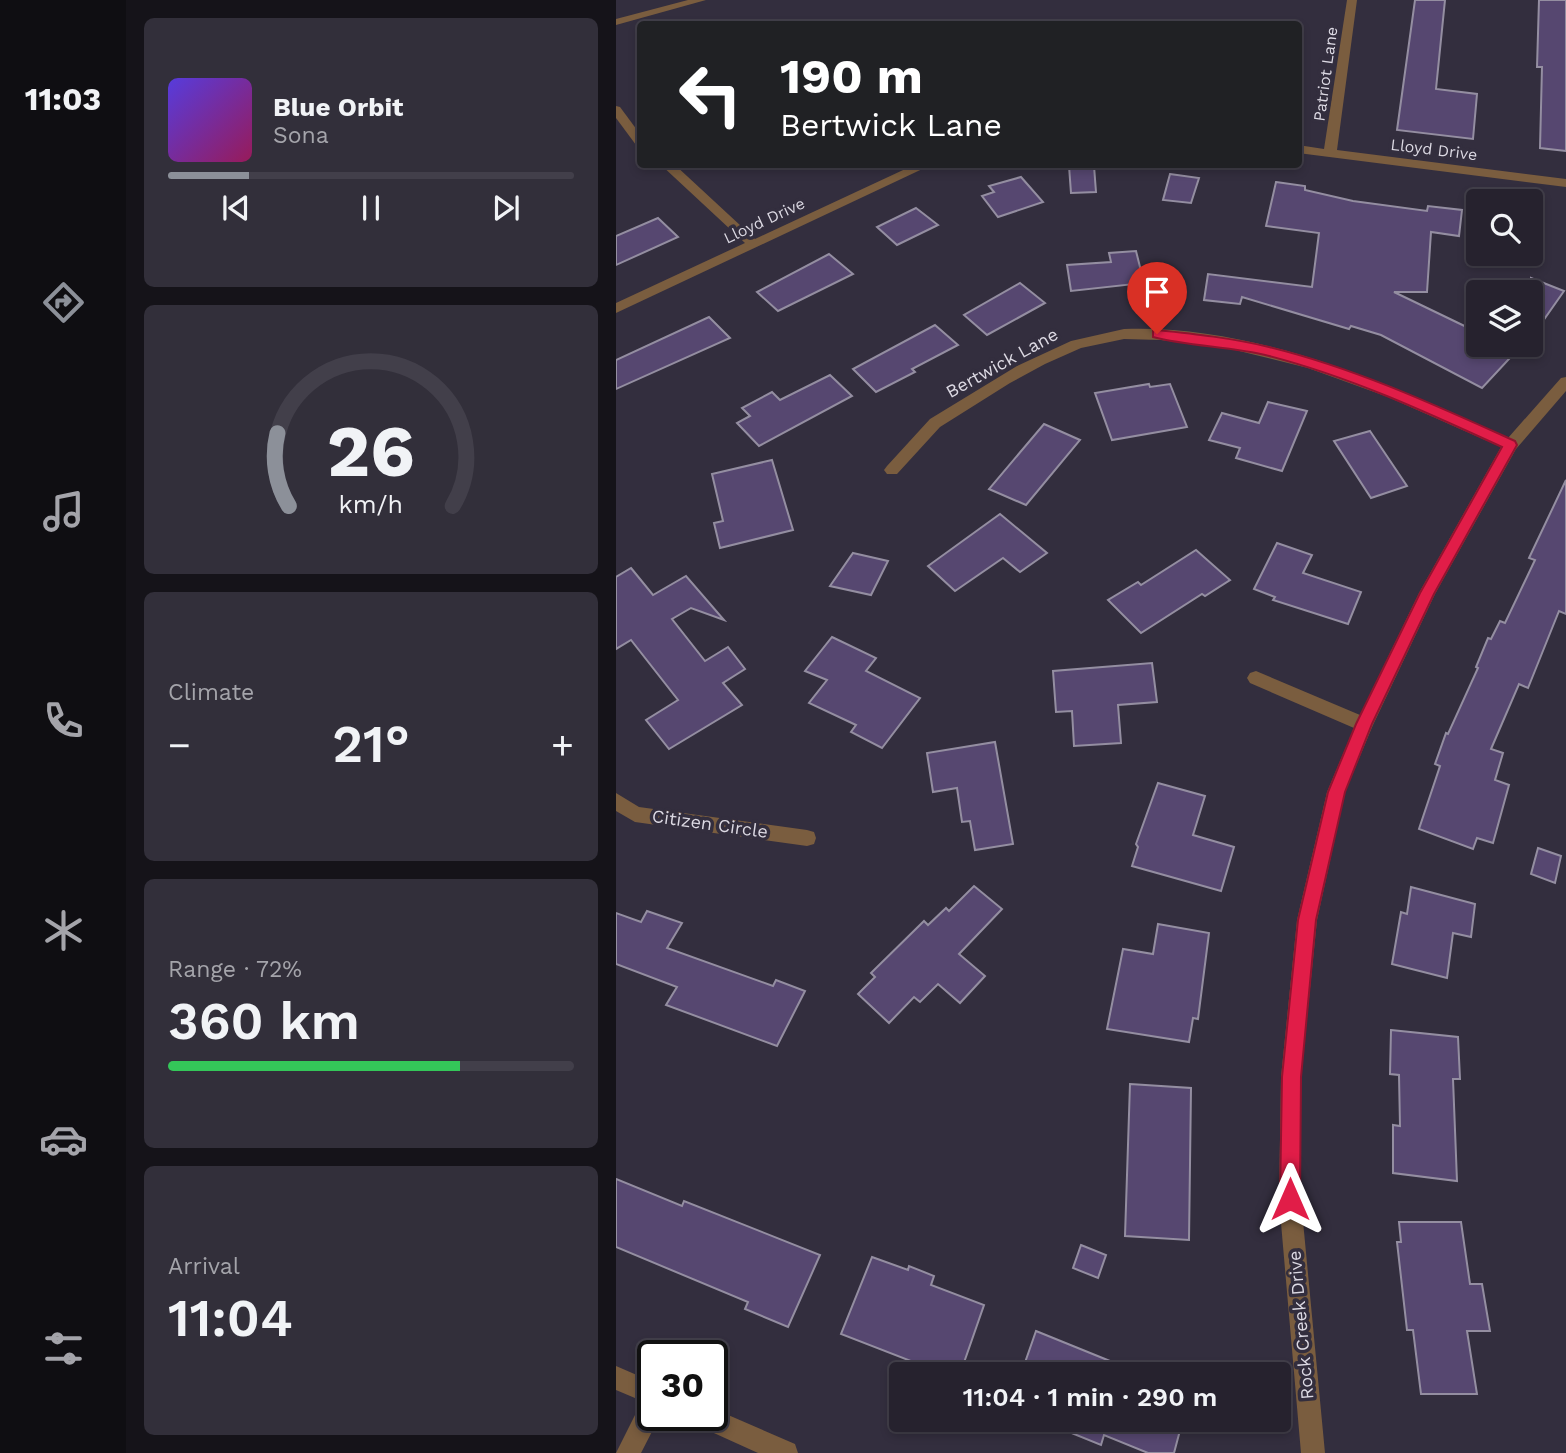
<!DOCTYPE html>
<html lang="en">
<head>
<meta charset="utf-8">
<style>
	body { margin:0; font-family:"Work Sans",sans-serif; background:#322f3a; color:#f1f3f6; height:100vh; display:flex; flex-direction:column; font-size:26px; white-space:nowrap }
	* { box-sizing:border-box; margin:0 }
	p { font-size:23px; color:#a4a4aa }
	.icon { flex:none; width:38px; height:38px; fill:none; stroke:currentColor; stroke-width:2; stroke-linecap:round; stroke-linejoin:round }
	.map { position:relative; flex:1; overflow:hidden }
	.panel { display:flex; flex-direction:column; gap:18px; padding:18px; background:#151319; width:490px }
	.panel>* { flex:none }
	.top-card { position:absolute; left:21px; top:21px; width:665px; height:147px; border-radius:7px; box-shadow:0 4px 10px #0003,0 0 0 2px #423f4a; background:#202124; color:#fff; overflow:hidden }
	.controls { position:absolute; left:850px; top:189px; display:grid; gap:14px }
	.controls a { display:grid; place-items:center; width:77px; height:77px; border-radius:7px; background:#26222e; box-shadow:0 4px 10px #0003,0 0 0 2px #423f4a; font-size:35px }
	.speed { position:absolute; left:21px; top:1340px; display:flex; gap:14px; font-size:35px; font-weight:700; text-align:center }
	.speed>* { display:grid; place-content:center; width:91px; height:91px; border-radius:50%; background:#26222e; box-shadow:0 4px 10px #0003,0 0 0 2px #423f4a; line-height:1 }
	.speed .limit { border:4px solid #111; border-radius:10px; background:#fff; color:#111 }
	.pin { position:absolute; display:grid; place-items:center; width:60px; height:60px; color:#fff; margin:-72px -30px; border-radius:50% 50% 50% 0; rotate:-45deg; box-shadow:0 0 7px #0007 }
	.pin .icon { rotate:45deg }
	.me { position:absolute; width:77px; margin:-38px; rotate:0deg; stroke-linejoin:round; filter:drop-shadow(0 0 5px #0008) }
	.turn { display:flex; align-items:center; gap:24px; height:147px; padding:0 28px; font-size:32px }
	.turn .icon { width:91px; height:91px; stroke-width:2.5 }
	.turn b { display:block; font-size:49px; line-height:60px }
	.big { font-size:52px; font-weight:600; line-height:1.1 }
	.panel .tile { flex:1; display:flex; flex-direction:column; justify-content:center; gap:10px; min-width:0; padding:0 24px; border-radius:10px; background:#322f3a }
	.panel .dial { align-items:center; gap:0 }
	.dial svg { height:182px; overflow:visible; fill:none; stroke:#423f4a; stroke-width:7; stroke-linecap:round; text-anchor:middle }
	.dial text { fill:#f1f3f6; stroke:none }
	.song { display:flex; align-items:center; gap:21px }
	.cover { width:84px; height:84px; border-radius:10px; background:linear-gradient(135deg,hsl(250 70% 55%),hsl(330 70% 35%)) }
	.played { height:7px; border-radius:4px; background:linear-gradient(90deg,#8c9099 20%,#423f4a 20%) }
	.keys { display:flex; justify-content:space-around; direction:ltr }
	.heat { display:flex; justify-content:space-between; align-items:center; font-size:38px; direction:ltr }
	.charge { height:10px; border-radius:5px; background:linear-gradient(90deg,#34c759 72%,#423f4a 0) }
	.trip { position:absolute; left:273px; top:1362px; width:402px; height:70px; border-radius:7px; background:#26222e; box-shadow:0 4px 10px #0003,0 0 0 2px #423f4a; font-weight:600; line-height:70px; text-align:center }
	main { display:flex; flex:1; min-height:0 }
	.tab-bar { display:flex; flex-direction:column; width:126px; justify-content:space-around; align-items:center; background:#0f0e12; color:#a4a4aa }
	.tab-bar .icon { width:49px; height:49px }
	.tab-bar .on { color:#8c9099 }
	.tab-bar b { font-size:32px; color:#f1f3f6 }
	.map>svg:first-child { display:block }
</style>
</head>
<body>
<main>
<nav class="tab-bar">
<b>11:03</b>
<svg class="icon on" aria-label="directions" viewBox="0 0 24 24"><path d="M12 3l9 9-9 9-9-9zM9 14v-3h6M13 9l2 2-2 2"/></svg>
<svg class="icon" aria-label="music" viewBox="0 0 24 24"><path d="M9 18V5l10-2v13"/><circle cx="6" cy="18" r="3"/><circle cx="16" cy="16" r="3"/></svg>
<svg class="icon" aria-label="phone" viewBox="0 0 24 24"><path d="M5 4h4l2 5-3 2q2 4 5 5l2-3 5 2v4C11 20 4 13 5 4z"/></svg>
<svg class="icon" aria-label="climate" viewBox="0 0 24 24"><path d="M12 3v18M4 7l16 10M4 17L20 7"/></svg>
<svg class="icon" aria-label="car" viewBox="0 0 24 24"><path d="M5 17H2v-5l4-1 3-4h7l3 4 3 1v5h-3M9 17h6M6 11h13"/><circle cx="7" cy="17" r="2"/><circle cx="17" cy="17" r="2"/></svg>
<svg class="icon" aria-label="filters" viewBox="0 0 24 24"><path d="M4 7h16M4 17h16"/><circle cx="9" cy="7" r="2"/><circle cx="15" cy="17" r="2"/></svg>
</nav>
<section class="panel">
<div class="tile">
<div class="song"><i class="cover"></i><div><b>Blue Orbit</b><p>Sona</p></div></div>
<div class="played"></div>
<div class="keys"><svg class="icon" aria-label="previous" viewBox="0 0 24 24"><path d="M18 5L8 12l10 7zM5 5v14"/></svg><svg class="icon" aria-label="pause" viewBox="0 0 24 24"><path d="M8 5v14M16 5v14"/></svg><svg class="icon" aria-label="next" viewBox="0 0 24 24"><path d="M6 5l10 7-10 7zM19 5v14"/></svg></div>
</div>
<div class="tile dial"><svg viewBox="0 0 100 80">
<path d="M14 69A42 42 0 1 1 86 69"/>
<path d="M14 69A42 42 0 0 1 9 37" stroke="#8c9099"/>
<text x="50" y="56" font-size="32" font-weight="700">26</text>
<text x="50" y="72" font-size="11">km/h</text>
</svg></div>
<div class="tile"><p>Climate</p>
<div class="heat"><a>−</a><b class="big">21°</b><a>+</a></div>
</div>
<div class="tile"><p>Range · 72%</p><b class="big">360 km</b><div class="charge"></div></div>
<div class="tile"><p>Arrival</p><b class="big">11:04</b></div>
</section>
<div class="map">
<svg width="950" height="1453" viewBox="0 0 950 1453">
	<rect width="100%" height="100%" fill="#332e3e"/>
	<!-- building -->
	<g fill="#564770" stroke="#948ea1" stroke-width="2">
		<path d="M799 0H829L820 89 861 94 857 139 781 130Z"/>
		<path d="M923 0H950V151L924 148 926 67H921Z"/>
		<path d="M453 166H478L480 192 455 193Z"/>
		<path d="M554 174 583 178 575 203 547 200Z"/>
		<path d="M405 177 427 202 382 217 366 196 378 192 373 186Z"/>
		<path d="M660 182 689 186V190L737 201 811 211 812 206 846 210 843 236 815 232 811 292H778L863 333V345H906L866 388 765 335 735 326 733 329 626 297 624 304 588 300 592 274 696 287 703 233 650 226Z"/>
		<path d="M300 208 322 225 281 245 261 227Z"/>
		<path d="M42 218 62 237 0 265V236Z"/>
		<path d="M520 251 528 283 455 291 451 265 495 262 493 253Z"/>
		<path d="M213 254 237 274 162 311 141 292Z"/>
		<path d="M915 278 948 291 915 338Z"/>
		<path d="M404 283 429 303 371 335 348 315Z"/>
		<path d="M93 317 114 338 0 389V360Z"/>
		<path d="M319 325 342 345 296 369 299 372 260 392 237 369Z"/>
		<path d="M214 375 236 396 143 446 121 423 134 416 126 408 156 392 164 400Z"/>
		<path d="M533 384 534 387 554 384 571 427 496 440 479 393Z"/>
		<path d="M652 402 691 411 666 471 620 458 624 448 593 440 606 413 643 423Z"/>
		<path d="M428 424 464 440 410 505 373 489Z"/>
		<path d="M754 431 791 486 755 498 718 441Z"/>
		<path d="M156 460 177 530 104 548 98 523 107 521 96 474Z"/>
		<path d="M950 480V614L943 611 912 688 903 684 875 749 887 753 879 780 893 785 877 843 861 838 857 849 803 829 824 766 819 764 830 733 832 734 862 668 860 667 872 638 875 639 884 621 889 623 919 560 913 558Z"/>
		<path d="M384 514 431 553 404 572 387 558 339 591 312 566Z"/>
		<path d="M661 543 696 555 687 573 745 592 732 624 657 600 659 597 638 589Z"/>
		<path d="M580 550 614 580 589 596 586 594 525 633 492 600 522 582 525 585Z"/>
		<path d="M237 553 272 561 255 595 214 586Z"/>
		<path d="M15 568 37 595 70 576 108 620 75 608 56 619 89 661 112 647 129 669 107 683 126 705 53 749 30 720 62 700 15 640 0 649V577Z"/>
		<path d="M216 637 260 658 250 671 304 698 266 748 235 732 240 725 193 703 211 680 189 671Z"/>
		<path d="M536 663 541 702 502 705 505 743 458 746 456 711 440 712 437 671Z"/>
		<path d="M379 742 397 844 359 850 354 821 346 822 341 788 317 792 311 753Z"/>
		<path d="M542 783 589 796 577 835 618 847 605 891 516 866 522 847 520 844Z"/>
		<path d="M922 848 945 856 939 883 915 874Z"/>
		<path d="M358 886 386 909 343 954 369 976 344 1003 322 984 304 1002 298 997 273 1023 242 994 259 977 255 973 308 921 312 925 330 908 333 911Z"/>
		<path d="M795 887 859 904 855 937 837 933 831 978 776 964 785 912 791 914Z"/>
		<path d="M31 911 66 923 51 948 157 986 160 980 189 991 161 1046 50 1005 61 987 0 964V913L25 922Z"/>
		<path d="M542 924 593 933 582 1019 577 1018 573 1042 491 1029 507 949 537 954Z"/>
		<path d="M775 1030 842 1037 844 1079H837L841 1181 777 1173V1125L784 1126 783 1075 774 1074Z"/>
		<path d="M514 1084 575 1088 573 1240 509 1236Z"/>
		<path d="M0 1179 66 1206 68 1201 204 1255 172 1327 129 1309 132 1302 0 1247Z"/>
		<path d="M783 1222H845L854 1284H866L874 1331H851L861 1394H805L797 1330H791L781 1242H785Z"/>
		<path d="M465 1245 490 1255 482 1278 457 1268Z"/>
		<path d="M256 1257 292 1270 293 1266 318 1276 315 1285 368 1305 344 1374H290L295 1361 225 1334Z"/>
		<path d="M420 1331 526 1374H405Z"/>
		<path d="M421 1419H567L558 1453H532L488 1435 485 1445Z"/>
	</g>
	<g fill="none" stroke-linecap="round" stroke-linejoin="round">
		<!-- minor -->
		<g fill="#7a5d3f" fill-rule="evenodd">
			<path d="M72 0H90L0 25V19Z"/>
			<path d="M731 0H741L721 150 950 179V187L682 153V145L708 149Z"/>
			<path d="M0 106 4 107 24 134V146L20 145 0 118Z"/>
			<path d="M44 164H58L139 239 300 164H317L0 313V303L129 243Z"/>
			<path d="M508 329C639 324 775 384 892 438L945 378 950 377V391L900 449 819 594 757 725 729 792 701 920 685 1077V1200L709 1453H685L663 1200 665 1077 681 920 711 792 738 728 634 683 631 678 634 673 640 671 744 715 803 593 885 447 772 397 692 368 615 349 545 340 508 339 465 348 429 364 394 383 324 427 281 474H271L268 470 271 466 314 419 401 366 455 341Z"/>
			<path d="M0 793 23 807 191 830 198 832 200 838 198 844 191 846 19 822 0 811Z"/>
			<path d="M0 1366 37 1382V1416H44L25 1453H0L26 1401 0 1390Z"/>
			<path d="M96 1408 179 1444 182 1453H142L78 1424 74 1416H96Z"/>
		</g>
	</g>
	<!-- route -->
	<path fill="#e11d48" stroke="#92132f" stroke-width="2" d="M541 330C579 334 616 338 653 347 739 368 819 405 899 441L901 445 818 594 756 724 729 792 700 920 685 1077 684 1199 681 1206 674 1209 667 1206 664 1199 666 1077 682 920 712 792 740 724 804 593 886 447C810 412 734 377 653 356 615 346 575 347 537 337V331Z"/>
	<g text-anchor="middle" stroke-width="7" stroke-linejoin="round" paint-order="stroke">
		<!-- far-street labels -->
		<g font-size="16" fill="#dcd9e3" stroke="#332e3e">
			<text transform="translate(709 74) rotate(-82)" y="6">Patriot Lane</text>
			<text transform="translate(818 149) rotate(7)" y="6">Lloyd Drive</text>
			<text transform="translate(148 220) rotate(-25)" y="6">Lloyd Drive</text>
		</g>
		<!-- street labels -->
		<g font-size="18" fill="#dcd9e3" stroke="#332e3e">
			<text transform="translate(386 363) rotate(-29)" y="6">Bertwick Lane</text>
			<text transform="translate(94 824) rotate(8)" y="6">Citizen Circle</text>
			<text transform="translate(685 1325) rotate(-95)" y="6">Rock Creek Drive</text>
		</g>
	</g>
</svg>
<div class="controls">
<a><svg class="icon" aria-label="search" viewBox="0 0 24 24"><circle cx="10" cy="10" r="6"/><path d="M15 15l6 6"/></svg></a>
<a><svg class="icon" aria-label="layers" viewBox="0 0 24 24"><path d="M12 4l9 5-9 5-9-5zM3 14l9 5 9-5"/></svg></a>
</div>
<div class="speed"><div class="limit">30</div></div>
<div class="pin" style="left:541px;top:334px;background:#d93025"><svg class="icon" aria-label="arrive" viewBox="0 0 24 24"><path d="M6 21V4h12l-3 4 3 4H6"/></svg></div>
<svg class="me" style="left:674px;top:1199px" viewBox="-20 -20 40 40"><path d="M0-17L14 15 0 8-14 15z" fill="#e11d48" stroke="#fff" stroke-width="4"/></svg>
<div class="trip">11:04 · 1 min · 290 m</div>
<div class="top-card">
<div class="turn"><svg class="icon" aria-label="left" viewBox="0 0 24 24"><path d="M17 20v-9H6M10 6l-5 5 5 5"/></svg><div><b>190 m</b>Bertwick Lane</div></div>
</div>
</div>
</main>
</body>
</html>
